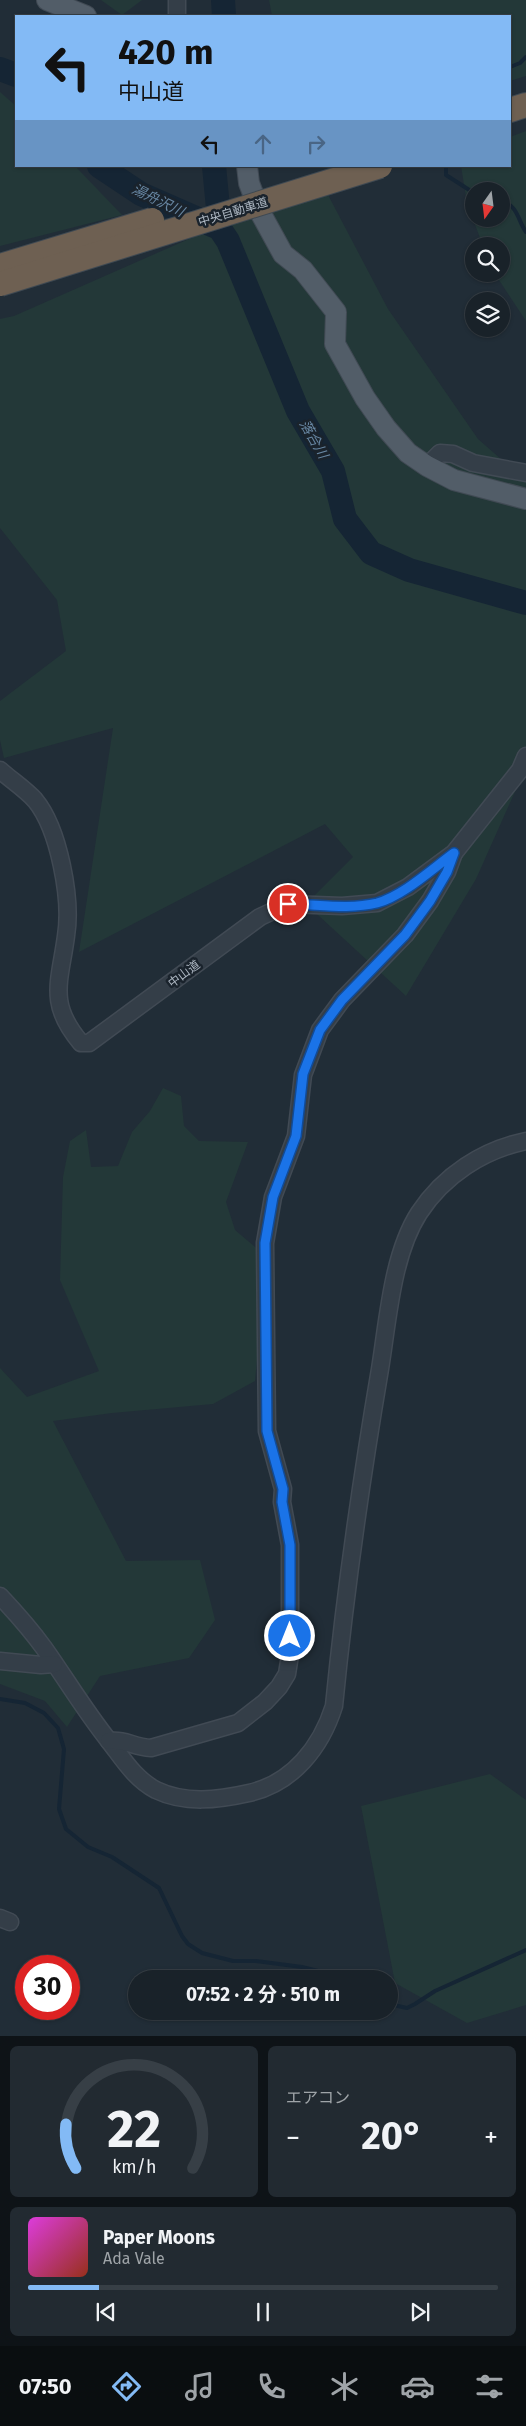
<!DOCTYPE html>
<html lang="ja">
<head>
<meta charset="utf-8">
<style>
	body { margin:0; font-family:"Fira Sans","Noto Sans JP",sans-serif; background:#222a31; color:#f1f3f6; height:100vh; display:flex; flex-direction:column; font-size:19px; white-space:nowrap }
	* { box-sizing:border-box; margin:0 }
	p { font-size:16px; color:#9fa4a8 }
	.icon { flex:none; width:28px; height:28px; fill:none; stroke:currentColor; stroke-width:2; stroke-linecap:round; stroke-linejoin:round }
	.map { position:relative; height:2036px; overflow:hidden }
	.sheet { display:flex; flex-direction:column; gap:10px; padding:10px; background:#0e1317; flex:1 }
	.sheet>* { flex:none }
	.guide { position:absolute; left:15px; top:15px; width:496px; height:152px; border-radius:0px; box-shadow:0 1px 4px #0004,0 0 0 1px #373f46; background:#83baf5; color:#111; overflow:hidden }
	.needle { width:32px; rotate:194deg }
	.tools { position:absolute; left:465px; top:182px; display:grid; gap:10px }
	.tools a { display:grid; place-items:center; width:45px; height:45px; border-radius:50%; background:#192229; box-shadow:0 1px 4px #0004,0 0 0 1px #373f46; font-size:25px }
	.speed { position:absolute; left:15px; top:1955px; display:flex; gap:10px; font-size:25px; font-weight:700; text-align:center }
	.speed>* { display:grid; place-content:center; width:65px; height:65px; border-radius:50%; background:#192229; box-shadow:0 1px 4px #0004,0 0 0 1px #373f46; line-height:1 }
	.speed .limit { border:8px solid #d22; background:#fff; color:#111 }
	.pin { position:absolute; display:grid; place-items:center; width:42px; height:42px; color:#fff; margin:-21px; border:2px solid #fff; border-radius:50%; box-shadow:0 1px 5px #0007 }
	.me { position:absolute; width:55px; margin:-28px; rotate:0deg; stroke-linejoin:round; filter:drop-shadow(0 0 4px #0008) }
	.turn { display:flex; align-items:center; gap:18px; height:105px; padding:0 20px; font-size:22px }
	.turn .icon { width:65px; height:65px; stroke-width:2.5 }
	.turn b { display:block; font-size:35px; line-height:42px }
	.lanes { display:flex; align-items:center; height:48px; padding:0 20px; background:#0003; justify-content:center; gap:25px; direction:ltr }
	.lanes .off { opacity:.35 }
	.big { font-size:38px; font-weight:700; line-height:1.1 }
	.sheet .widget { flex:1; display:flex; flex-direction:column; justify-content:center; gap:8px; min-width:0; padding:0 18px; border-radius:8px; background:#222a31 }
	.sheet .dial { align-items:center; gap:0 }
	.dial svg { height:130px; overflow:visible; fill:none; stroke:#373f46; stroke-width:7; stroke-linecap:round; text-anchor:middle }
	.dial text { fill:#f1f3f6; stroke:none }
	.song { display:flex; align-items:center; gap:15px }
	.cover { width:60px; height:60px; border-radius:8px; background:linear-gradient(135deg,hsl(300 70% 55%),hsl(10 70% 35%)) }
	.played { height:5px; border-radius:2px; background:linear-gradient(90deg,#83baf5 15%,#373f46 15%) }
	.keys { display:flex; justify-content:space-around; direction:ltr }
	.heat { display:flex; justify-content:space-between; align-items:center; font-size:28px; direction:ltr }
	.sheet .tiles { flex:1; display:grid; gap:10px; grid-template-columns:1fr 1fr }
	.widget:last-child { grid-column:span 2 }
	.trip { position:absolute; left:128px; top:1970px; width:270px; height:50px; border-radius:25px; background:#192229; box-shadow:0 1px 4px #0004,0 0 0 1px #373f46; font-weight:700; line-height:50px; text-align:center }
	.tabs { display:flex; height:80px; justify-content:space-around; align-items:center; background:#0a0e10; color:#9fa4a8 }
	.tabs .icon { width:35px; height:35px }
	.tabs .active { color:#83baf5 }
	.tabs b { font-size:22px; color:#f1f3f6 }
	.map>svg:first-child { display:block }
</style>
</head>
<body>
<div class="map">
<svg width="526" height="2036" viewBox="0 0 526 2036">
	<rect width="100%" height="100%" fill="#212d37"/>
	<!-- green -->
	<g fill="#233838" fill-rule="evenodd">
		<path d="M101 0H142L122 15Z"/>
		<path d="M269 0H526V76L510 81V16H272Z"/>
		<path d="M0 92 16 106V166H75L122 215 0 246Z"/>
		<path d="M526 131V321L495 274H501V246H483L467 203 461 166H510V137ZM501 191V219H474V191Z"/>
		<path d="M327 193 388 309 478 439 526 481V756L522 776 476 879 406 996 306 904 353 857 325 824 79 952 113 728 4 758 0 740V701L66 651 57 600 0 528V319L14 316 282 198Z"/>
		<path d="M163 1088 181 1096 184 1126 199 1141 248 1142 226 1202 235 1230 267 1257 255 1381 213 1404 112 1413 53 1421 126 1561 200 1560 215 1620 189 1658 100 1676 67 1727 45 1701 0 1684V1368L27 1397 99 1371 60 1280 63 1177 70 1141 86 1130 91 1167 118 1166 132 1132 150 1111Z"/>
		<path d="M490 1774 526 1800V2005L467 2023 395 1983 361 1806Z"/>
	</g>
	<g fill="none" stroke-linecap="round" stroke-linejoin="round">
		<!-- stream -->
		<g stroke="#152534" stroke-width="4">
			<path d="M510 67 520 63 526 57"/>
			<path d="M446 166V175L474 193"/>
			<path d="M501 200C519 207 517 219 526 232"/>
			<path d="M0 1699 25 1703 44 1713 58 1728 64 1749 59 1809 66 1829 88 1847 112 1857 159 1888 182 1936 188 1944 202 1953 233 1961H256L302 1967 330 1974 339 1979"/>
			<path d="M389 2004 407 2008 415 2004 435 1991 526 1950"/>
		</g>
		<!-- river -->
		<g stroke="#152534" stroke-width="24">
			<path d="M223 0 224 16"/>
			<path d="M0 69 16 75"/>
			<path d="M99 166 141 194 214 226"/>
			<path d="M214 166 220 229 228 241 298 411 333 471 345 519 371 553 409 570 526 603"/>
		</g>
		<!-- minor casing -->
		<g stroke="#414a54" stroke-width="19">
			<g id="minor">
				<path d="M177 16V0"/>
				<path d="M427 466 440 453 453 454 473 463 526 473"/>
				<path d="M0 770C11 780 25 789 35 800 59 829 72 899 66 936 60 982 47 1003 81 1043H89L260 917 288 904 342 906 377 903 408 887 454 853 520 770 526 756"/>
				<path d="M0 1596C16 1613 31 1630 44 1648 66 1679 85 1711 109 1741 123 1759 135 1779 156 1790 185 1804 218 1800 249 1793 293 1783 321 1747 334 1706 345 1593 361 1481 380 1369 388 1320 392 1255 419 1213 444 1175 483 1150 526 1141"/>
				<path d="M0 1661 41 1665 54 1664"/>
				<path d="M109 1741C127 1739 132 1747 151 1748L238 1723 265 1702 279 1687 287 1674 290 1655V1545L282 1502 283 1489 267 1431 265 1243 273 1197 296 1136 303 1075 320 1030 342 1000 405 935 430 901 447 872 454 853"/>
				<path d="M0 1918 10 1922"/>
			</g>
		</g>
		<!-- major casing -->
		<g stroke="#414a54" stroke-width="22">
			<g id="major">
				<path d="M47 0 86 16"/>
				<path d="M247 166 249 183 260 212 283 254 303 270 336 312 335 344 365 398 386 428 408 453 427 466 454 480 526 499"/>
			</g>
		</g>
		<!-- highway casing -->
		<g stroke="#3f4952" stroke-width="26">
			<path id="highway" d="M510 110 526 105"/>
		</g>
		<!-- minor -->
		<use href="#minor" stroke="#343e48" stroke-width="16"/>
		<!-- major -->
		<use href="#major" stroke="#525d68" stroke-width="20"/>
		<!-- highway -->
		<use href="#highway" stroke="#6e6052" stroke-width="24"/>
		<!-- highway-bridge casing -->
		<g stroke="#3f4952" stroke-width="26" stroke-linecap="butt">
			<g id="highway-bridge">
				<path d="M0 266 152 220"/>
				<path d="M0 284 380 166"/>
			</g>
		</g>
		<!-- highway-bridge -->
		<use href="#highway-bridge" stroke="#6e6052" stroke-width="24"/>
	</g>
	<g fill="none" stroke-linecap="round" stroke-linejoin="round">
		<!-- route casing -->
		<g stroke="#114b97" stroke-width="12">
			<path id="route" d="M288 904C317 904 348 910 377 903 403 896 432 869 454 853L447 872 430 901 405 935 342 1000 320 1030 303 1074 296 1136 273 1197 265 1243 267 1431 283 1489 282 1502 290 1545V1636"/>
		</g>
		<!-- route -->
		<use href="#route" stroke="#1a73e8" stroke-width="9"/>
	</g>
	<g text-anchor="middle" stroke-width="5" stroke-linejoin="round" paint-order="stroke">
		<!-- street labels -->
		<g font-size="12" fill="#afb9c4" stroke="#1a232c">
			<text transform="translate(233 212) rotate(-17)" y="4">中央自動車道</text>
			<text transform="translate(184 974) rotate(-37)" y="4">中山道</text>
		</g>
		<!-- water labels -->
		<g font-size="14" font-style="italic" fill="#6887a3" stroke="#1a232c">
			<text transform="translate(158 200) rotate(26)" y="5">湯舟沢川</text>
			<text transform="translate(314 439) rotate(60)" y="5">落合川</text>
		</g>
	</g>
</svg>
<div class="tools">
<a><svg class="needle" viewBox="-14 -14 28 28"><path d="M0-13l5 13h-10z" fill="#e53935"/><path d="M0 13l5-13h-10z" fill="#9fa4a8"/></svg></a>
<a><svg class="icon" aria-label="search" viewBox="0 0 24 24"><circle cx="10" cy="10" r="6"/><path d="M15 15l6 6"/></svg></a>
<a><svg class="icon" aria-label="layers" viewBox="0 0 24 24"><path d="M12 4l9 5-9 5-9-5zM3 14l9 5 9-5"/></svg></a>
</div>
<div class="speed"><div class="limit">30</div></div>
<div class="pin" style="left:288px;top:904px;background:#d93025"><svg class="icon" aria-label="arrive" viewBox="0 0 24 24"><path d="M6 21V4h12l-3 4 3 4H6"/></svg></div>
<svg class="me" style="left:290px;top:1636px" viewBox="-20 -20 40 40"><circle r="17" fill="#1a73e8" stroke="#fff" stroke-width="3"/><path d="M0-11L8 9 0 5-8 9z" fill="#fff"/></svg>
<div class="trip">07:52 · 2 分 · 510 m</div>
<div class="guide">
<div class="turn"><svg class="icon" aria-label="left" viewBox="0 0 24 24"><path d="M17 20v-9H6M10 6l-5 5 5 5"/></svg><div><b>420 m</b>中山道</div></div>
<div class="lanes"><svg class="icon" aria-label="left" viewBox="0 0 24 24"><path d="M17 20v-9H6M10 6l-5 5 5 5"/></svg><svg class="icon off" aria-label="ahead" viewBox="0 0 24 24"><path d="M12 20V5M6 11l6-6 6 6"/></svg><svg class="icon off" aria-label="right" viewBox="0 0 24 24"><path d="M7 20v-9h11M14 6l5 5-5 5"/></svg></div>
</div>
</div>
<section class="sheet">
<div class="tiles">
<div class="widget dial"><svg viewBox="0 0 100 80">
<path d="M14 69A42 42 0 1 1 86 69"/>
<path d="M14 69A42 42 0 0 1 8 42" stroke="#83baf5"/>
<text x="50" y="56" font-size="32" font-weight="700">22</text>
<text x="50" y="72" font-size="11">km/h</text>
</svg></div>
<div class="widget"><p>エアコン</p>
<div class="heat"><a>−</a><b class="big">20°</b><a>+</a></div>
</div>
<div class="widget">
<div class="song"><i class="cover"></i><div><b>Paper Moons</b><p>Ada Vale</p></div></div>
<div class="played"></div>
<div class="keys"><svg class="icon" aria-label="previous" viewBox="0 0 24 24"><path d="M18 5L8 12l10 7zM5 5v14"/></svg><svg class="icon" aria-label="pause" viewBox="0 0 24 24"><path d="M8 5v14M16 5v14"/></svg><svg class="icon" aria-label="next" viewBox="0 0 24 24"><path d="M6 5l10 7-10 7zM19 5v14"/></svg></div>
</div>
</div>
</section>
<nav class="tabs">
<b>07:50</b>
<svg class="icon active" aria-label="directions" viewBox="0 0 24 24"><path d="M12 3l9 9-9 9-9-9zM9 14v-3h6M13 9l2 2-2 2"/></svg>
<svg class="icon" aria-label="music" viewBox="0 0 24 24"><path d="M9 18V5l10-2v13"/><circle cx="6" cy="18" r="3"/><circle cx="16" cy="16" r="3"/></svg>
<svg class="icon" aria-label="phone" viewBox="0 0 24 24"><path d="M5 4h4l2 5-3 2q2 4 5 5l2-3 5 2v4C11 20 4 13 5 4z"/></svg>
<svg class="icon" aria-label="climate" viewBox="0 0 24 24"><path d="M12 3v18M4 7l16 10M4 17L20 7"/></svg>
<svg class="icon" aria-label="car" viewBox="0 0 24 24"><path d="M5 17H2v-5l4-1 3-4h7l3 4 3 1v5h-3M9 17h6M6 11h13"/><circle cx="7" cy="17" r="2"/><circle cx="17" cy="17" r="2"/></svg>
<svg class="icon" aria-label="filters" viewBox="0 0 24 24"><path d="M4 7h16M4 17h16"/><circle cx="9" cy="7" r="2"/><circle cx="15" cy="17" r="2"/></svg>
</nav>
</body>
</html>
